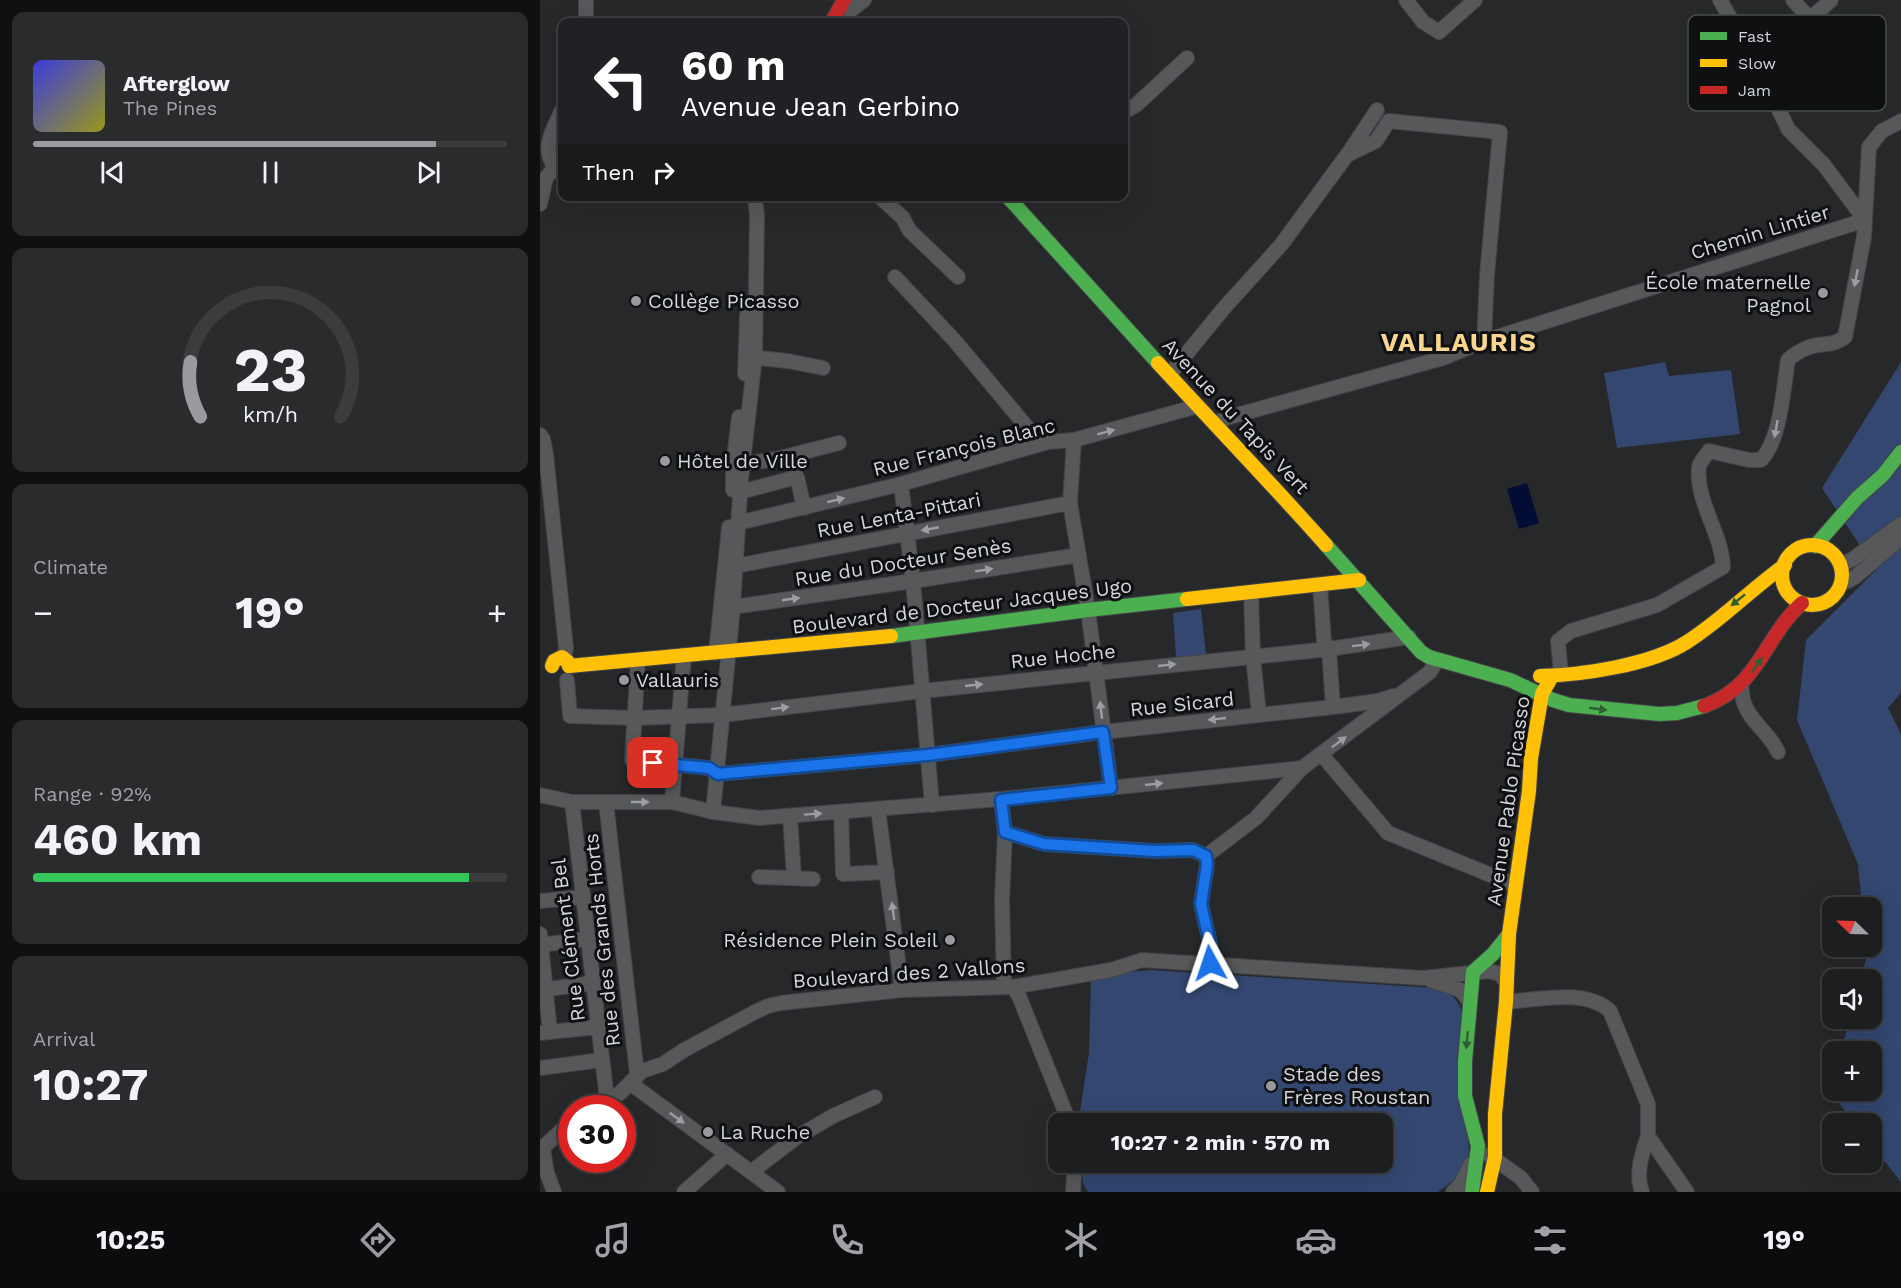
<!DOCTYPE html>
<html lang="en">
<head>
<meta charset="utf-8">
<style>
	body { margin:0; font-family:"Work Sans",sans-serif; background:#292b2d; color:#f1f3f6; height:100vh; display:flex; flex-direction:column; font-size:22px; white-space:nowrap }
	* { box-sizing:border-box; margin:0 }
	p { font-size:20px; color:#a0a2a5 }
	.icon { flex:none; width:33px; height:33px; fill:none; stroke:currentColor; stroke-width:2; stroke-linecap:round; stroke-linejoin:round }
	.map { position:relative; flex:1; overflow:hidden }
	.side { display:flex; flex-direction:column; gap:12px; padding:12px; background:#0f1012; width:540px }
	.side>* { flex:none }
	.hud { position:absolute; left:18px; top:18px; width:570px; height:183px; border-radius:12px; box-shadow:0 6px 24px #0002,0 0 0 2px #3a3c3e; background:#202124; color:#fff; overflow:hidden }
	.needle { width:39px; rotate:293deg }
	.fabs { position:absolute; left:1282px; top:897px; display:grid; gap:12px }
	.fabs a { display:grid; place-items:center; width:60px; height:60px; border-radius:12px; background:#1c1e20; box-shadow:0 6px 24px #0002,0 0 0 2px #3a3c3e; font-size:30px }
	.speed { position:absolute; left:18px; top:1095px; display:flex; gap:12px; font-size:30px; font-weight:700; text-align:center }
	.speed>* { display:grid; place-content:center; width:78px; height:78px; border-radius:50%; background:#1c1e20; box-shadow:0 6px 24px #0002,0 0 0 2px #3a3c3e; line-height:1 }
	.speed .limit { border:9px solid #d22; background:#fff; color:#111 }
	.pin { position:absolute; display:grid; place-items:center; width:51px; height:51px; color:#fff; margin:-26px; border-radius:12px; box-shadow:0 3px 9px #0006 }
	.me { position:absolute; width:66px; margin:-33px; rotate:355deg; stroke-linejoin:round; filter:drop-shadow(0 0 4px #0008) }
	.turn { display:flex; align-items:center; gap:21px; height:126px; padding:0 24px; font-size:27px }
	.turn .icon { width:78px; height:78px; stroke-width:2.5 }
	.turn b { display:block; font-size:42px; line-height:51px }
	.then { display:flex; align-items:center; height:57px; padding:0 24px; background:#0003; gap:12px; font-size:22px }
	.big { font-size:45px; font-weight:700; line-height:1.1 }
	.side .card { flex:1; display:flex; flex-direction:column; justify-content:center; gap:9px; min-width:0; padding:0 21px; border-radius:12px; background:#292b2d }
	.side .dial { align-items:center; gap:0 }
	.dial svg { height:156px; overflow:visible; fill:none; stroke:#3a3c3e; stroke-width:7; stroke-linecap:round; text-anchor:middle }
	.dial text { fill:#f1f3f6; stroke:none }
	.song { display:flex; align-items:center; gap:18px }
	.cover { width:72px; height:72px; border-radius:9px; background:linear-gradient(135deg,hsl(240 70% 55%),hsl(60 70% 35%)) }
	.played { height:6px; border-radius:3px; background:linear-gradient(90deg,#989a9d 85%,#3a3c3e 85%) }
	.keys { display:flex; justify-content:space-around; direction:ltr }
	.heat { display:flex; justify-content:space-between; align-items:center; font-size:33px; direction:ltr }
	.charge { height:9px; border-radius:4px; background:linear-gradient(90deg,#34c759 92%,#3a3c3e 0) }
	.trip { position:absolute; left:508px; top:1113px; width:345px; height:60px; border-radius:12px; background:#1c1e20; box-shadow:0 6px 24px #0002,0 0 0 2px #3a3c3e; font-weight:700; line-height:60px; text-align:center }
	.tabs { display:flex; height:96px; justify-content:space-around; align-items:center; background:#0b0c0d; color:#a0a2a5 }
	.tabs .icon { width:42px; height:42px }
	.tabs .active { color:#989a9d }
	.tabs b { font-size:27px; color:#f1f3f6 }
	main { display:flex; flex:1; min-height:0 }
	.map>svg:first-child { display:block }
</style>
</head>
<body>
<main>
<section class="side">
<div class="card">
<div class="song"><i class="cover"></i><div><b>Afterglow</b><p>The Pines</p></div></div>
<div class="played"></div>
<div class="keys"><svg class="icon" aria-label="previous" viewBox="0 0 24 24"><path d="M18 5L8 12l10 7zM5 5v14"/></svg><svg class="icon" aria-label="pause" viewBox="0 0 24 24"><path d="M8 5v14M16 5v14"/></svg><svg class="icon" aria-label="next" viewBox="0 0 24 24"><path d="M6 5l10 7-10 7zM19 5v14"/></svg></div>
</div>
<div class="card dial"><svg viewBox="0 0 100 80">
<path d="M14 69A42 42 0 1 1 86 69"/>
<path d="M14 69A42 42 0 0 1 9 41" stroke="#989a9d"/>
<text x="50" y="56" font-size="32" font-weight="700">23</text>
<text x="50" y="72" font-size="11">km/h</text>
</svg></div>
<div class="card"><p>Climate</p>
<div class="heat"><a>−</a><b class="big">19°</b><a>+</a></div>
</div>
<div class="card"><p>Range · 92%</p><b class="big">460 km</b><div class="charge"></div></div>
<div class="card"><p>Arrival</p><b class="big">10:27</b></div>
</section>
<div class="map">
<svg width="1361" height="1192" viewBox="0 0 1361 1192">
	<rect width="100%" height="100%" fill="#26282a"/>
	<!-- green -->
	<g fill="#334771">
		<path d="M1125 362 1129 376 1191 370 1200 434 1077 448 1064 373Z"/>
		<path d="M1361 362V693L1348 708 1361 734V1182L1332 1145V1124L1315 1123 1290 1092 1293 1082V1090H1332V1052L1301 1051 1310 1019 1332 1018V980L1321 979 1326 959 1325 947 1332 946V908L1322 907 1318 864 1257 720 1266 640 1336 570 1282 488Z"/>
		<path d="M661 609 666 655 636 658 633 613Z"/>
		<path d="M612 970 895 988C911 993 918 998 923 1015L929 1157 919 1176 898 1192H548L543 1183 542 1163 843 1162V1124H538L549 1053 551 981 587 972Z"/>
	</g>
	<!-- water -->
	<path fill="#030c34" d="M987 483 999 523 979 529 967 489Z"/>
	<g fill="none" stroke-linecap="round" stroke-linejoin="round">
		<!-- street casing -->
		<g stroke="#434447" stroke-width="16">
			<g id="street">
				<path d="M866 0 883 22 899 32 935 0"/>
				<path d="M1180 0 1222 74 1248 129 1284 165 1325 220"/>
				<path d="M1253 0 1270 19"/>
				<path d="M310 11 324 0"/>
				<path d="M46 22V0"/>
				<path d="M1222 74 1270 19 1291 0"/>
				<path d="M584 112 596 105 647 58"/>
				<path d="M808 154 837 110"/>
				<path d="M15 167C0 148 14 128 22 110"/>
				<path d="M339 196 363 218 369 230 418 277"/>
				<path d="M0 204 6 178 15 167"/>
				<path d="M355 277 415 341 501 444"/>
				<path d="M208 357 248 361 283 368"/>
				<path d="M205 374 207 315"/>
				<path d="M630 374 684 308 741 245 807 155 836 141 849 121 960 132 947 275 944 341"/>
				<path d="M675 424 686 418 903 358 944 341 1325 220"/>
				<path d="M0 435 3 439 6 454 26 648 24 658"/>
				<path d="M534 440 530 503 548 610 571 788"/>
				<path d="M195 465 236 459 299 443"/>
				<path d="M361 484 373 581 392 805"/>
				<path d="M193 490V466L199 417"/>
				<path d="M200 492 257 477 264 508"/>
				<path d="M198 523 361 484 508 442 534 440 658 406"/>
				<path d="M1300 565 1313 559 1361 524"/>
				<path d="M195 566 530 503"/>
				<path d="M1302 581H1308L1315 577 1361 538"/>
				<path d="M780 585 784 642 789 649 793 707"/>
				<path d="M711 593 713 656 719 715"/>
				<path d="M193 607 373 581 539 555"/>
				<path d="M176 653 189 527"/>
				<path d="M98 661 92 760 169 768 178 774 388 755 563 732 793 707 838 701 854 696"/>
				<path d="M1021 675 1018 641 1031 631 1117 605 1183 567C1182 533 1155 501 1159 467 1160 461 1166 456 1169 451L1209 460H1221C1241 439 1243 389 1248 360 1255 353 1268 346 1278 345 1291 343 1293 345 1305 337L1324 237 1329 147 1342 131 1361 121"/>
				<path d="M27 680 30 716 94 718 182 715 382 691 789 649 869 637"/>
				<path d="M1201 684C1202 690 1202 697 1204 703 1210 722 1230 733 1238 752"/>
				<path d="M782 755 848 833 975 885"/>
				<path d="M0 795 32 802H132L173 812 220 818 461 799 762 768 890 672 897 660"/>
				<path d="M461 799 465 832 462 900 464 986"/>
				<path d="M32 802 68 1108"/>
				<path d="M66 802 97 1074"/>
				<path d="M132 802 144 655"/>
				<path d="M338 809 362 990"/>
				<path d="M173 812 193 607 201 479 215 357 217 216 215 197"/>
				<path d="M301 812 303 874 347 872"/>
				<path d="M250 816 254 878"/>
				<path d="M465 832 504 844 615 851 653 850 666 856"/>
				<path d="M666 856 716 818 762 768"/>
				<path d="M666 856 667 865 661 904 670 943V963"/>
				<path d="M219 877 273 879"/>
				<path d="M0 901 43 897"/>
				<path d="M0 934 10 1032"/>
				<path d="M0 945 47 939"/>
				<path d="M890 980 920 990 930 1002"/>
				<path d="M473 987 479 996 530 1124"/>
				<path d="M0 990 53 983"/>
				<path d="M966 1002C997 1000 1045 988 1070 1011L1108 1104V1136L1147 1192"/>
				<path d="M0 1033 58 1027"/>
				<path d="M0 1068 62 1060"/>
				<path d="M90 1083 238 1192"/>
				<path d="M63 1104 80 1093 102 1071 123 1064 144 1050 217 1011 228 1006 241 1003 362 990 473 987 571 970 602 960 883 978 949 971 960 974 967 983"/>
				<path d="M3 1148 7 1173 14 1192"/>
				<path d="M0 1150 32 1121"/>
				<path d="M949 1155 981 1178 992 1192"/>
				<path d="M211 1172 257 1137 293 1116 335 1097"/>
				<path d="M144 1192 187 1154"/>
				<path d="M533 1192 535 1162"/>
				<path d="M913 1192 921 1184 931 1164"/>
				<path d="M1102 1192C1095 1174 1102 1154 1108 1136"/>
			</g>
		</g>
		<!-- fast casing -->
		<g stroke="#434447" stroke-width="16">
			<g id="fast">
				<path d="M467 196 618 363"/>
				<path d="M786 545 881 652 889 657 970 680 1013 700 1029 705 1119 714 1137 713 1164 706"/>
				<path d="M1275 546 1317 498 1343 475 1361 452"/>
				<path d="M351 636 548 610 647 599"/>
				<path d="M932 1192 938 1146 925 1096V1061L933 972 953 954 969 934"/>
			</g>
		</g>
		<!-- slow casing -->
		<g stroke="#434447" stroke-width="16">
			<g id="slow">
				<path d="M618 363C674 424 731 483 786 545"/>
				<circle cx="1272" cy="575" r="30"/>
				<path d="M647 599 819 580"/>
				<path d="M12 666 14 661 22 657 28 662 29 666"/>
				<path d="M29 666 351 636"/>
				<path d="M1000 676C1042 675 1111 665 1147 642 1182 620 1211 589 1245 565"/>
				<path d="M947 1192 955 1157V1114L966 1002 969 934 989 791 991 758 1002 694 1012 676"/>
			</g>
		</g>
		<!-- jam casing -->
		<g stroke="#434447" stroke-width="16">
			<g id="jam">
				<path d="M292 22 304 0"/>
				<path d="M1164 706C1220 686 1224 637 1262 603"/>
			</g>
		</g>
		<!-- street -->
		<use href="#street" stroke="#56585a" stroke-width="14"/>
		<!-- fast -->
		<use href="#fast" stroke="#4caf50" stroke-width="14"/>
		<!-- slow -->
		<use href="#slow" stroke="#ffc107" stroke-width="14"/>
		<!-- jam -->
		<use href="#jam" stroke="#c62828" stroke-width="14"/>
	</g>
	<!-- one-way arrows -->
	<defs><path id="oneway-solid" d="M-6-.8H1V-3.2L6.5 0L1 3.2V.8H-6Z" transform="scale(1.5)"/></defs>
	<g fill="#9c9ea1">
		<use href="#oneway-solid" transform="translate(1316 278) rotate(101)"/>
		<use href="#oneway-solid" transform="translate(1236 429) rotate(100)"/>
		<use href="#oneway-solid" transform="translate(566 432) rotate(-15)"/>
		<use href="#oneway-solid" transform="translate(296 500) rotate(-14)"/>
		<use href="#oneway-solid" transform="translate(390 529) rotate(169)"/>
		<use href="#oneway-solid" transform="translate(444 570) rotate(-9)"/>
		<use href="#oneway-solid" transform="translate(251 599) rotate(-8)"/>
		<use href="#oneway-solid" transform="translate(821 645) rotate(-7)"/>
		<use href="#oneway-solid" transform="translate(627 665) rotate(-6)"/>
		<use href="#oneway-solid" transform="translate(434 685) rotate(-6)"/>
		<use href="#oneway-solid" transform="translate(240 708) rotate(-7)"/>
		<use href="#oneway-solid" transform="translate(561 710) rotate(-97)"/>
		<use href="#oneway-solid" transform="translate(677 719) rotate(174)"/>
		<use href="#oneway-solid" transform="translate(799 742) rotate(-37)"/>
		<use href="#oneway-solid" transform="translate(614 784) rotate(-6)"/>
		<use href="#oneway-solid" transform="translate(100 802)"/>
		<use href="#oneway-solid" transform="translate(273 814) rotate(-4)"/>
		<use href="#oneway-solid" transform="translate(353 911) rotate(-98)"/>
		<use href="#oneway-solid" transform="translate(137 1118) rotate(36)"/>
	</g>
	<g fill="#2d6031">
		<use href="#oneway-solid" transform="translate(1198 600) rotate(141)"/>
		<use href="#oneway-solid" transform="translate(1217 665) rotate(-55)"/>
		<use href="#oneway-solid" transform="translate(1058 709) rotate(8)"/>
		<use href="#oneway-solid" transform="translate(927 1040) rotate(95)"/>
	</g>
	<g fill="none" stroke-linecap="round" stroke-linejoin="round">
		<!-- route casing -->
		<g stroke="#114b97" stroke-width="15">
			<path id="route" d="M113 763 169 768 178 774 388 755 563 732 571 788 461 800 465 832 504 844 615 851 653 850 666 856 667 865 661 904 670 943V963"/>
		</g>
		<!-- route -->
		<use href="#route" stroke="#1a73e8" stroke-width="10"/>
	</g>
	<!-- markers -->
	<g fill="#989a9d" stroke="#0e1012" stroke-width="2">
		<circle cx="1283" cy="293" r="6"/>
		<circle cx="96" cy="301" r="6"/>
		<circle cx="125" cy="461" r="6"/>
		<circle cx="84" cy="680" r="6"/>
		<circle cx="410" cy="940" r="6"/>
		<circle cx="731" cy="1086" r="6"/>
		<circle cx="168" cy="1132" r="6"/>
	</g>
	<g text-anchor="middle" stroke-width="6" stroke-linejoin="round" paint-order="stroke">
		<!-- street labels -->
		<g font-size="20" fill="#d5d7db" stroke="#0e1012">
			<text transform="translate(1220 232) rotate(-17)" y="7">Chemin Lintier</text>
			<text transform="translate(696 416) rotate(47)" y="7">Avenue du Tapis Vert</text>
			<text transform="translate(424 447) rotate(-14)" y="7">Rue François Blanc</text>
			<text transform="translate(359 515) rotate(-11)" y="7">Rue Lenta-Pittari</text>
			<text transform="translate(363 562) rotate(-9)" y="7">Rue du Docteur Senès</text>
			<text transform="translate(422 606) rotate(-7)" y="7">Boulevard de Docteur Jacques Ugo</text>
			<text transform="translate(523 656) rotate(-6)" y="7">Rue Hoche</text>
			<text transform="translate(642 704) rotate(-6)" y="7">Rue Sicard</text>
			<text transform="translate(968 801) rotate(-82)" y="7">Avenue Pablo Picasso</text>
			<text transform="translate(28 940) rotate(-97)" y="7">Rue Clément Bel</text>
			<text transform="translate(62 940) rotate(-96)" y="7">Rue des Grands Horts</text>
			<text transform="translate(369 973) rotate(-4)" y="7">Boulevard des 2 Vallons</text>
		</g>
		<!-- poi labels -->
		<g font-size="20" fill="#d5d7db" stroke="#0e1012" text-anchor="start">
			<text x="1271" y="289" text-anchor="end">École maternelle<tspan x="1271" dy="23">Pagnol</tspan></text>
			<text x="108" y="308">Collège Picasso</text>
			<text x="137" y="468">Hôtel de Ville</text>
			<text x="96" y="687">Vallauris</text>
			<text x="398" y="947" text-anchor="end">Résidence Plein Soleil</text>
			<text x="743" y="1081">Stade des<tspan x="743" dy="23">Frères Roustan</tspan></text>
			<text x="180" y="1139">La Ruche</text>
		</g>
		<!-- district labels -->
		<g font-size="26" font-weight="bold" letter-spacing="1.5" fill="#fad58d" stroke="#0e1012">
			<text x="919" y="351">VALLAURIS</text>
		</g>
	</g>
	<!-- legend -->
	<rect x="1148" y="15" width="198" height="96" rx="9" fill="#0e1012" stroke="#4a4c4e" stroke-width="1.5"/>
	<rect x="1160" y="32" width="27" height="8" fill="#4caf50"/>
	<rect x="1160" y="59" width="27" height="8" fill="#ffc107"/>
	<rect x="1160" y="86" width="27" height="8" fill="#c62828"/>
	<g font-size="16" fill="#d5d7db">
		<text x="1198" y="42">Fast</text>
		<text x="1198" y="69">Slow</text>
		<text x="1198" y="96">Jam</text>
	</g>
</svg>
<div class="fabs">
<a><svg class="needle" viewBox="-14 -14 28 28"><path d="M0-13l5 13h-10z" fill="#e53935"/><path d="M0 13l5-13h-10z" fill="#a0a2a5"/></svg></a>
<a><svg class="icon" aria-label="sound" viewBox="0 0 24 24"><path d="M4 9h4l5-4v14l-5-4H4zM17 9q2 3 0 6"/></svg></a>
<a>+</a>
<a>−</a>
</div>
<div class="speed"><div class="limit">30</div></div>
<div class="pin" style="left:113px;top:763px;background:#d93025"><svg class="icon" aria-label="arrive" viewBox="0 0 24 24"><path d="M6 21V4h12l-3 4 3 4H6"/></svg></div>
<svg class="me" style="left:670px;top:963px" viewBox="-20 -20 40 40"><path d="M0-17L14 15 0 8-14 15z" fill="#1a73e8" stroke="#fff" stroke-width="4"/></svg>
<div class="trip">10:27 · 2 min · 570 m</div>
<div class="hud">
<div class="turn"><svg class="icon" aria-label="left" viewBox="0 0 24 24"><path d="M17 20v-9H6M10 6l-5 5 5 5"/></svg><div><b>60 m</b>Avenue Jean Gerbino</div></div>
<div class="then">Then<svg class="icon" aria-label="right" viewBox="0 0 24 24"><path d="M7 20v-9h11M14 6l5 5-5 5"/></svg></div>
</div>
</div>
</main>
<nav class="tabs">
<b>10:25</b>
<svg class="icon active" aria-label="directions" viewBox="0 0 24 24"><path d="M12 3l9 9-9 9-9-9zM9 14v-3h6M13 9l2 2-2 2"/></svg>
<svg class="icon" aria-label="music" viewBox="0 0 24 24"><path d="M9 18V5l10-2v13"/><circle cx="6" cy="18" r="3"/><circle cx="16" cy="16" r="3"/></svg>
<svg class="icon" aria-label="phone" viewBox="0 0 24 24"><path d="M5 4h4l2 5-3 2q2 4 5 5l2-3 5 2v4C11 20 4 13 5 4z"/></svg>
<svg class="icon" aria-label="climate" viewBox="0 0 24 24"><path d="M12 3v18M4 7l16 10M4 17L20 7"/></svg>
<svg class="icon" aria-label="car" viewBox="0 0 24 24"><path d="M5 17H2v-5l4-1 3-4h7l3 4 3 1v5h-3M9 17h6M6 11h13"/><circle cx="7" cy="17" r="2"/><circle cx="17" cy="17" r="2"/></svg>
<svg class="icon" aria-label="filters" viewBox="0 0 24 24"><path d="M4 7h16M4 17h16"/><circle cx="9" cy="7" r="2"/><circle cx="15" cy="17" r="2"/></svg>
<b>19°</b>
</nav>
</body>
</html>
